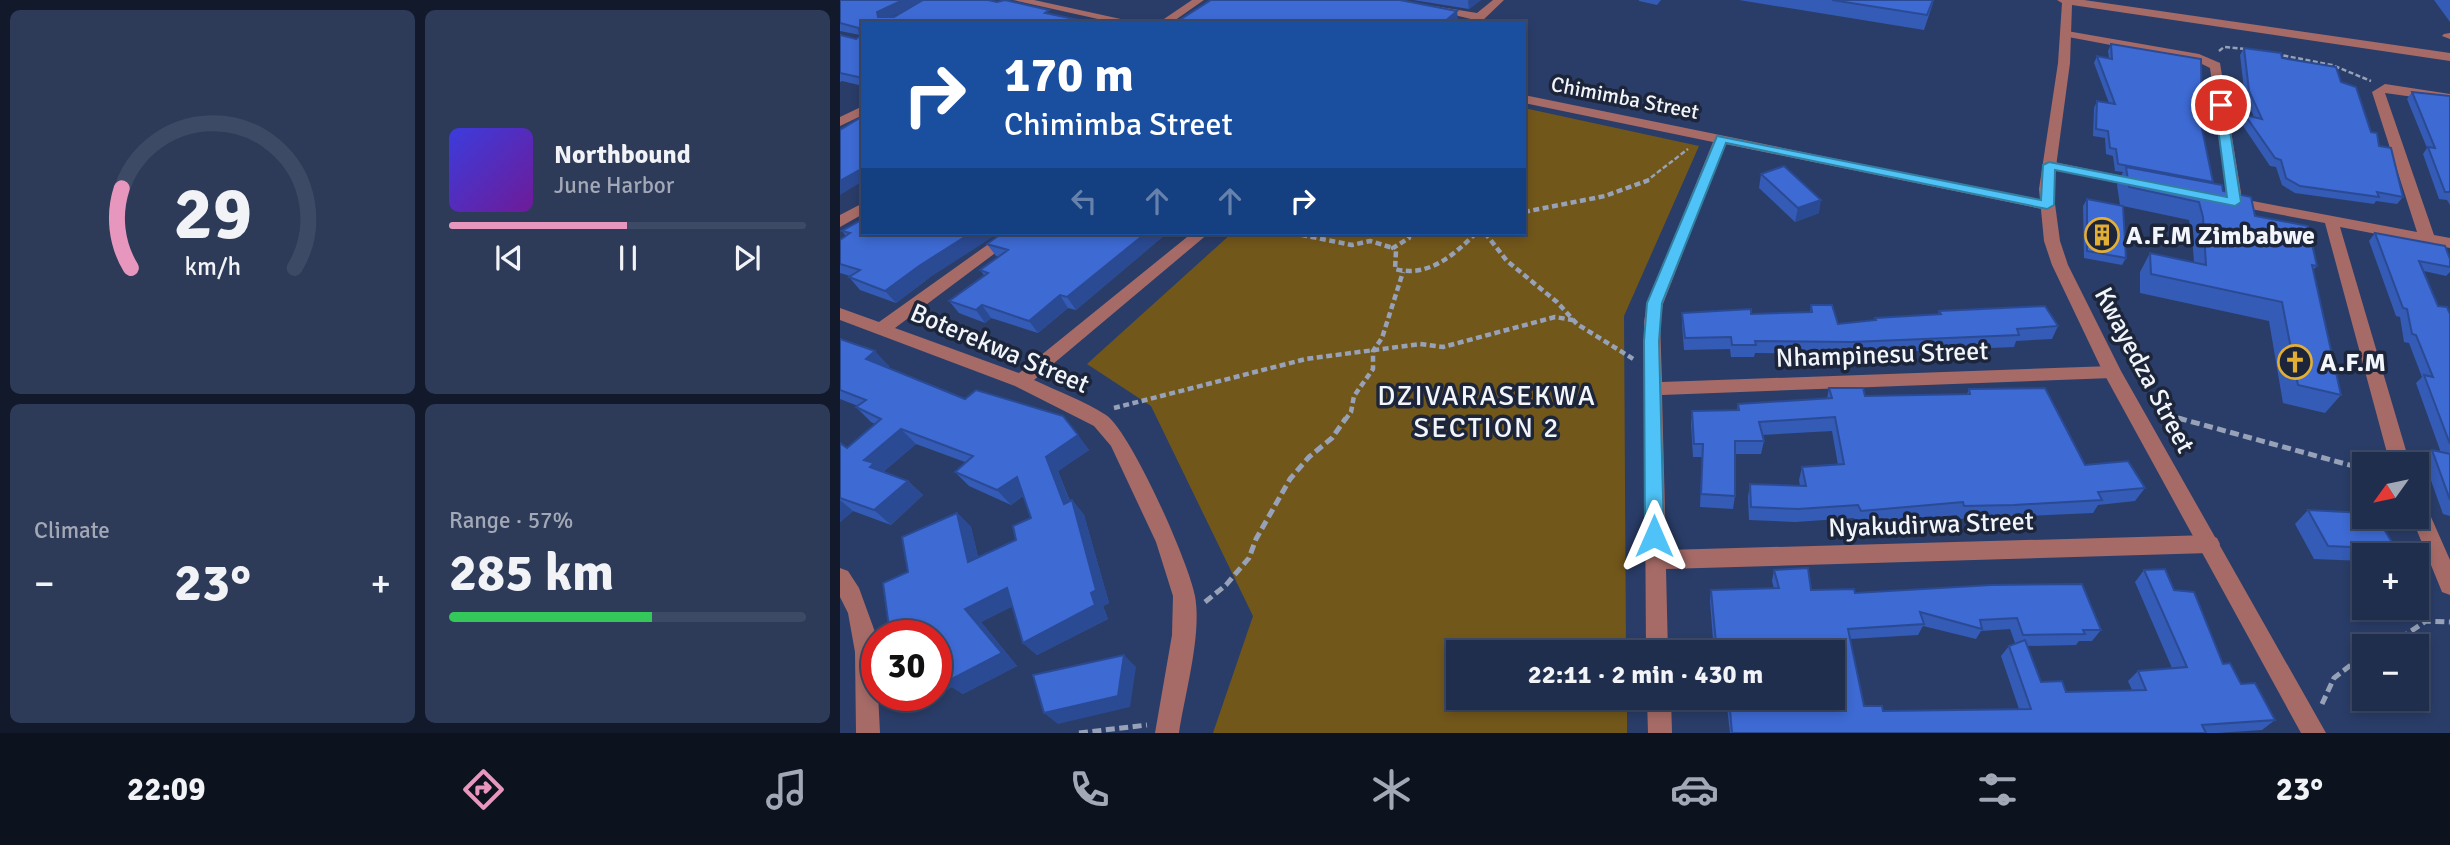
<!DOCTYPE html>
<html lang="en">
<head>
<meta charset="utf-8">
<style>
	body { margin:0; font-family:Signika,sans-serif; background:#2d3a58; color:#f1f3f6; height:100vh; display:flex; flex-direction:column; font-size:26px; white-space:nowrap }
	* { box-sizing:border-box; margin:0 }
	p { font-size:23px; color:#a2a8b6 }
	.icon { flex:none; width:38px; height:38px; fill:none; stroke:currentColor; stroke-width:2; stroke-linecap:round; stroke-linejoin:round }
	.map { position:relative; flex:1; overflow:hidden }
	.drawer { display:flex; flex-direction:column; gap:10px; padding:10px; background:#12192b; width:840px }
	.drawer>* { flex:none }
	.top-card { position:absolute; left:21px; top:21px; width:665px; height:214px; border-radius:0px; box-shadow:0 4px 10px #0003,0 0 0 2px #3d4a66; background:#1a4fa0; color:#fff; overflow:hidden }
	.needle { width:46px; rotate:237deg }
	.controls { position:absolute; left:1512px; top:452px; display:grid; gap:14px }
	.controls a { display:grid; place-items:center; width:77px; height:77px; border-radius:0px; background:#202e4e; box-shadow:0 4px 10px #0003,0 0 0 2px #3d4a66; font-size:35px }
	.speed { position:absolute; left:21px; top:620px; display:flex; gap:14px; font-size:35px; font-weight:700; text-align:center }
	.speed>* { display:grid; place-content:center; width:91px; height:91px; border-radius:50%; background:#202e4e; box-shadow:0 4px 10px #0003,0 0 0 2px #3d4a66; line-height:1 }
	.speed .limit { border:10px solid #d22; background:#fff; color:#111 }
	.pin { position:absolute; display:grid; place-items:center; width:60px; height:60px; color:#fff; margin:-30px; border:4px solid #fff; border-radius:50%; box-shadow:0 2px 7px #0007 }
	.me { position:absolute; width:77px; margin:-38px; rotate:0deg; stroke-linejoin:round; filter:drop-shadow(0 0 5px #0008) }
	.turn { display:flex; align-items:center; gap:24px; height:147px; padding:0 28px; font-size:32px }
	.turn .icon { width:91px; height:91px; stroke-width:2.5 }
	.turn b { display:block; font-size:49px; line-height:60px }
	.lanes { display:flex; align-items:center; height:66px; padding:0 28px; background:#0003; justify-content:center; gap:35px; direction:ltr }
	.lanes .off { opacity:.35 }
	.big { font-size:52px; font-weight:700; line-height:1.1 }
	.drawer .tile { flex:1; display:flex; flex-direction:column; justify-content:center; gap:10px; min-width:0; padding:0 24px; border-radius:10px; background:#2d3a58 }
	.drawer .dial { align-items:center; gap:0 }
	.dial svg { height:182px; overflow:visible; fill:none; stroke:#3d4a66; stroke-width:7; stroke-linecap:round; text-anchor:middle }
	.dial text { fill:#f1f3f6; stroke:none }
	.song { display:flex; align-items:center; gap:21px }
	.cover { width:84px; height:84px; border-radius:10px; background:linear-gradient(135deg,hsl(240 70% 55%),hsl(280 70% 35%)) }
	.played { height:7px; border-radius:4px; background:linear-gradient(90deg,#e797bd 50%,#3d4a66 50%) }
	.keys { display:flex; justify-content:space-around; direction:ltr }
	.heat { display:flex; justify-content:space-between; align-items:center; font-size:38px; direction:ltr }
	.charge { height:10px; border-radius:5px; background:linear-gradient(90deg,#34c759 57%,#3d4a66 0) }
	.drawer .tiles { flex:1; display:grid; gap:10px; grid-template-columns:repeat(2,1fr) }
	.trip { position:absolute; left:606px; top:640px; width:399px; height:70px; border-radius:0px; background:#202e4e; box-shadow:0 4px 10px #0003,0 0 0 2px #3d4a66; font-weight:700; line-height:70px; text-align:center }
	.menu { display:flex; height:112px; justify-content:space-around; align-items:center; background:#0d121f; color:#a2a8b6 }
	.menu .icon { width:49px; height:49px }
	.menu .active { color:#e797bd }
	.menu b { font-size:32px; color:#f1f3f6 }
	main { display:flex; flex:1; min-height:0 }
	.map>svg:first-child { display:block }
</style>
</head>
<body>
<main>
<section class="drawer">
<div class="tiles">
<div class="tile dial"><svg viewBox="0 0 100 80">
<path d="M14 69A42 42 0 1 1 86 69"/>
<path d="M14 69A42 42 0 0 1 10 34" stroke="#e797bd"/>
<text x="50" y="56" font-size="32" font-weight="700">29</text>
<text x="50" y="72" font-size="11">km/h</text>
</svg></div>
<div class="tile">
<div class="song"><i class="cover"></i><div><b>Northbound</b><p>June Harbor</p></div></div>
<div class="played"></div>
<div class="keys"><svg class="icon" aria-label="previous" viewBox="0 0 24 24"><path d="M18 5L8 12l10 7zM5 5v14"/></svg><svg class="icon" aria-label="pause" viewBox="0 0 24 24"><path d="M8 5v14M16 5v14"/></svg><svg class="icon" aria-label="next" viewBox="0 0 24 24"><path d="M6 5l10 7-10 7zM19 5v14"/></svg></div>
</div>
<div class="tile"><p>Climate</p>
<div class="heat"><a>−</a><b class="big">23°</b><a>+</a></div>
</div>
<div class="tile"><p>Range · 57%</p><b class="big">285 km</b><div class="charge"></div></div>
</div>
</section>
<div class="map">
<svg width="1610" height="733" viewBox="0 0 1610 733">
	<rect width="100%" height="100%" fill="#2a3d68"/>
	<!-- green -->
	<path fill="#72571b" d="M684 108 859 146 784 316 786 653H618V698H787V733H373L413 616 311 406 247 364 392 233H684Z"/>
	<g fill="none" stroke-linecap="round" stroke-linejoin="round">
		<!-- path-far2 -->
		<g stroke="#97a2b8" stroke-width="2.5" stroke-dasharray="5 2.5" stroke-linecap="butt">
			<path d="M1379 51 1384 47 1407 49"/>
			<path d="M1436 54 1492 65 1531 81"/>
			<path d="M805 182 848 149"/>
		</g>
		<!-- path-far1 -->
		<g stroke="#97a2b8" stroke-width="4.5" stroke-dasharray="6 3.5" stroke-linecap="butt">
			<path d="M684 212 765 196 809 180"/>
			<path d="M452 233 512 245 530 241 553 248"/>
			<path d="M569 233V238L553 248 556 251 555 269C588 278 614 255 636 233"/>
			<path d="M645 233 667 261 717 302 737 324 795 360"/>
			<path d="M274 408 466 359 580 344 603 347 715 317 733 320"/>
			<path d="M1319 413 1345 420"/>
			<path d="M505 420 511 412 514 396 533 369V351L542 338 563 272"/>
		</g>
		<!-- path -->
		<g stroke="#97a2b8" stroke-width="5" stroke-dasharray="9 4.5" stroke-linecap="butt">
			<path d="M1338 418 1524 469"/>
			<path d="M365 602 386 585 409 558 416 539 450 479 469 457 492 438 506 418"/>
			<path d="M1549 646 1586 621 1610 622"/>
			<path d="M1482 704 1494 678 1524 655"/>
			<path d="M239 733 307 725"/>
		</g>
		<!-- minor -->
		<g fill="#a66b67" fill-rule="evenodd">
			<path d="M173 0H194L299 23H276Z"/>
			<path d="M352 0H364L331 23H318Z"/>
			<path d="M653 0H664L640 23H628L631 19 589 9 594 6 637 13Z"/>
			<path d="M1227 31 1359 54 1380 63 1402 199 1577 232 1532 92 1545 84 1610 94V102L1545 93 1594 235 1610 238V248L1500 227 1570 464H1550L1485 223 1395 206 1384 201 1387 198 1370 68 1356 61 1223 36V32Z"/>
			<path d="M1610 33V39L1602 36 1604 34Z"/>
			<path d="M684 95 1207 202 1214 206 1207 210 885 144 823 304 820 322 822 382 1272 366 1281 372 1272 378 822 395 826 550 1370 535 1377 538 1380 544 1377 550 1370 553 826 569 828 653H806L804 322 807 304 873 142 684 103Z"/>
			<path d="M23 106V115L0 126V117Z"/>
			<path d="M1209 161 1302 180 1309 184 1302 188 1204 168V162Z"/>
			<path d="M23 203V214L0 227V215Z"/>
			<path d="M164 233H182L55 328 179 373 352 233H369L194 380C217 391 245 401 266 415 291 432 349 563 355 596 362 635 345 693 339 733H315L332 635 333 596 316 542 271 446 254 426 175 386 0 320V308L39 322Z"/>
			<path d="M1577 499 1584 501 1610 560V595L1602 592 1571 516H1577Z"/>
			<path d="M0 568 8 571 19 588 35 632 40 733H16L15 652 8 613 0 597Z"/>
			<path d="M807 698H831L832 733H808Z"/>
		</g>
		<!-- tertiary -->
		<path fill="#a66b67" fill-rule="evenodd" d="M1217 0H1244L1610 53V61L1232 5 1230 63 1213 189 1220 241 1228 265 1281 371 1486 733H1461L1263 372 1212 265 1204 241 1199 189 1218 63 1222 3Z"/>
	</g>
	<!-- wall -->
	<g fill="#345bb5" fill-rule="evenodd">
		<path d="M0 0 209 10 23 23V86L2 81 0 82V35L16 39 20 36V35L0 31ZM73 6 54 17H50Z"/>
		<path d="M573 0H641L629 9Z"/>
		<path d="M799 0H821L817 5 799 1Z"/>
		<path d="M899 0H1094L1084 30Z"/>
		<path d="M1594 0H1610V22Z"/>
		<path d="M1271 44 1362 129 1373 182 1372 183 1415 216 1477 266 1473 270 1501 395 1485 413 1443 403 1429 321 1300 293V272L1310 253 1354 262 1352 236 1349 220 1283 206 1286 258 1282 265 1244 258 1243 206 1247 199 1280 205 1277 185 1283 172 1275 171 1273 156 1266 154 1265 138 1253 136 1254 108 1257 101 1269 103 1254 63 1257 56 1269 58 1268 51Z"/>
		<path d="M1404 48 1442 58 1501 82 1539 146 1563 197 1557 204 1536 201 1534 204 1455 193 1442 185 1436 167 1430 166 1401 123 1405 115 1414 117 1405 98 1400 55Z"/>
		<path d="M1572 92 1610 96V205L1607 200 1599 199 1583 154 1587 148 1567 99Z"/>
		<path d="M921 174 979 213 955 222 919 188Z"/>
		<path d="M23 219 89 278 56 303 20 290 9 277 10 276 0 273V240L6 236 2 231Z"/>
		<path d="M327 233 236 310 228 308 198 333 151 318 145 323 119 313 109 301 144 275 140 270 159 257 156 256 147 244Z"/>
		<path d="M1535 233 1610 259V272L1606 276 1584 271 1598 306 1610 314V516L1603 514 1583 458 1592 450 1599 452 1600 450 1576 383 1582 377 1569 343 1564 342 1560 317 1556 316 1529 241Z"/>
		<path d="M971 305 998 324 1034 321 1035 318 1098 315 1099 311 1218 326 1212 339 1176 341 1174 347 1009 354 915 353 914 357H891L890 349 844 350 842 325V313L911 314 970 312Z"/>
		<path d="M0 339 49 366 48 368 125 399 223 416 249 450 218 471 230 501 232 500 244 515 269 603 263 606 268 619 197 655 183 643 172 606 141 622 177 666 123 694 112 687 69 709 51 697 96 695 68 572 117 513 131 527 138 557 176 540 191 518 183 496 171 505 129 486 115 472 125 462 76 444 43 472 68 481 83 495 51 525 13 511 0 522V443L7 448 35 424 31 422 16 407 18 406 0 399Z"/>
		<path d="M989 388 1025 396 1127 394 1129 389 1245 465 1305 488 1295 501 1258 505 1253 513 1118 519 1117 515 1016 524 1014 518 955 522 909 520 908 497 910 484 960 486 959 480 962 467 998 465 992 431 922 435 924 441 921 454H895V496L893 509 860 507 862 457H853L851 424 852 411 897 410 898 404 987 399Z"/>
		<path d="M1468 510 1556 549 1549 555H1524V561L1474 559 1455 524Z"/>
		<path d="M934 570 971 590 1015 593 1261 630 1252 641H1239L1236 645 1187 646 1201 682 1226 692 1292 690 1288 681 1298 671 1332 668 1295 582 1304 570 1334 590 1383 664 1435 720 1422 730 1377 733H890L886 698H992V653H874L870 601 871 590 934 589 932 581ZM1083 626 1136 639 1141 631 1170 629 1175 643 1169 646 1161 656 1179 709 1043 711 1024 706 1010 639 1078 635Z"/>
	</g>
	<!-- shaded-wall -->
	<g fill="#2b4a94">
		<path d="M63 0H85L43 21 38 17 37 12Z"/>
		<path d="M629 0H641L629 9 628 1Z"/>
		<path d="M617 11 618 19 614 23H603Z"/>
		<path d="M23 168V181L0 195V181Z"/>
		<path d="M981 200 979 213 955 222 958 208Z"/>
		<path d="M131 233H159L89 278 56 303 45 291 79 266Z"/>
		<path d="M306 233H327L236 310 227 297Z"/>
		<path d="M220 295 228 308 198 333 189 321Z"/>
		<path d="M142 305 151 318 145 323 136 310Z"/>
		<path d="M35 351 49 366 40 374 26 359Z"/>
		<path d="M61 429 76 444 43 472 46 481 24 460Z"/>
		<path d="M238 435 249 450 218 471 236 518 224 504 206 457Z"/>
		<path d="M177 477 190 491 171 505 157 490Z"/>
		<path d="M68 481 83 495 51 525 34 510Z"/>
		<path d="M0 500 13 511 0 522Z"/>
		<path d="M232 500 244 515 269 603 263 606 268 619 197 655 183 643 251 593Z"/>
		<path d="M117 513 131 527 142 576 128 562Z"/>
		<path d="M167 588 182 602 141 622 177 666 123 694 112 687 69 709 51 697 55 695H96V674L125 609Z"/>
		<path d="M284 655 296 667 290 707 218 724 204 713Z"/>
	</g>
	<!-- building -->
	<g fill="#3d6ad3" stroke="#2b4a94" stroke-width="2">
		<path d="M0 0H63L37 12 38 17H54L83 0H148L157 2 165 0 209 10 205 13 253 23H23V78L0 73V35L16 39 20 36 19 28 0 23Z"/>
		<path d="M371 0H560L617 11 603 23H335Z"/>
		<path d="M992 0H1093L1087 15Z"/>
		<path d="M1271 44 1361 59 1362 129 1373 182 1278 164 1276 149 1270 148 1268 131 1256 129 1257 101 1275 104 1257 56 1272 59Z"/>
		<path d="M1404 48 1441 53 1442 58 1496 67 1501 82 1516 87 1531 132 1537 133 1539 146 1551 148 1563 197 1537 192 1539 197 1460 186 1446 178 1441 160 1435 158 1405 115 1422 119 1409 91Z"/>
		<path d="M1572 92 1610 96V192H1605L1588 147 1595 148Z"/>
		<path d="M23 116V168L0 181V130Z"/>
		<path d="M944 166 981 200 958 208 921 174Z"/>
		<path d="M1286 167 1382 185 1383 191 1411 197 1415 216 1468 226 1477 266 1472 265 1501 395 1458 385 1442 302 1311 274 1310 253 1366 265 1363 217 1359 202 1289 187Z"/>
		<path d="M1247 199 1283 206 1286 258 1247 251Z"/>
		<path d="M23 219V233H131L79 266 45 291 9 277 20 270 0 264V240L10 233 2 231Z"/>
		<path d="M162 233H306L227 297 220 295 189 321 142 305 136 310 109 301 148 273 140 270 168 250 147 244Z"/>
		<path d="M1535 233 1605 246 1610 259V267L1579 261 1598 306 1607 307 1610 314V444L1584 375 1593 377 1576 335 1572 334 1567 309 1563 308Z"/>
		<path d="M971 305H992L998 324 1036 320 1035 318 1101 314 1099 311 1205 306 1218 326 1177 329 1179 335 1012 342 915 341 916 345H892L891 337 845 338 842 313 911 309V314L972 312Z"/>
		<path d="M0 339 35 351 26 359 125 399 136 390 223 416 238 435 206 457 224 504 232 500 256 590 251 593 255 605 183 643 167 588 125 609 162 653 106 682 103 670 96 674V635H50L43 583 68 572 62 537 117 513 128 562 176 540 173 526 191 518 177 477 157 490 115 472 133 456 61 429 24 460 34 463 30 467 68 481 34 510 0 498V443L7 448 41 419 16 407 26 400 0 390Z"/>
		<path d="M989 388H1023L1025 396 1130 394 1129 389 1205 388 1245 465 1288 461 1305 488 1258 492 1262 500 1174 505 1124 506 1123 502 1021 511 1018 505 958 509 911 507 910 484 966 486 962 467 1004 464 995 417 919 422 924 441H895V496L861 494 863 444H854L852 411 899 410 898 404 992 398Z"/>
		<path d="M1592 450 1610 454V500Z"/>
		<path d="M1468 510 1524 513V516H1536L1556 549 1488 546Z"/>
		<path d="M968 568 971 590 1014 589 1015 593 1151 585 1242 584 1261 630H1243L1245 634 1183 635 1177 618 1140 620 1142 629 1080 612 1084 624 1008 629 1024 706H1042L1043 711 1191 709 1169 646 1185 640 1201 682 1222 681 1226 692 1306 690 1298 671 1347 667 1304 570 1325 569 1334 590 1354 592 1383 664 1390 663 1401 684 1415 683 1435 720 1362 725 1366 733H892L889 698H992V653H877L871 590 939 588 934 570Z"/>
		<path d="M284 655 278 696 204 713 193 675Z"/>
	</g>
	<!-- route -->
	<path fill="#4fc3f7" stroke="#337fa1" stroke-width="2" d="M1381 102 1386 105 1401 202 1395 206 1215 170 1214 205 1207 209 886 143 822 303 819 341 824 536 821 541H808L805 536 804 341 807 303 877 136 1201 200 1203 165 1209 162 1387 197 1375 105Z"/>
	<!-- icons -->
	<defs>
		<g id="building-ring" transform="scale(1.75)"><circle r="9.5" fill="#1c2539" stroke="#e2ae34" stroke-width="1.5"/><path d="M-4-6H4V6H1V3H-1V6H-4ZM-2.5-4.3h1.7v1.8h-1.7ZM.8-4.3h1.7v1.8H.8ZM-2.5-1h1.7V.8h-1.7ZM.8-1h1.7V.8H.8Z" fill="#e2ae34"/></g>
		<g id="church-ring" transform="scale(1.75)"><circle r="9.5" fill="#1c2539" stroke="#e2ae34" stroke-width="1.5"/><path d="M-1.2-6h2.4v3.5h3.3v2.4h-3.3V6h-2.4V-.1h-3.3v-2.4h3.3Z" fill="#e2ae34"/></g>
	</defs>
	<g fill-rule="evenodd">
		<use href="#building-ring" x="1262" y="235"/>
		<use href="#church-ring" x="1455" y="362"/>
	</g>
	<g text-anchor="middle" stroke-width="7" stroke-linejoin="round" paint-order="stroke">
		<!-- far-street labels -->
		<g font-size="21" fill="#f2f5fa" stroke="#1c2539">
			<text transform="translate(785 98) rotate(11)" y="7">Chimimba Street</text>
		</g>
		<!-- poi labels -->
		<g font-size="26" font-weight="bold" fill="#f2f5fa" stroke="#1c2539" text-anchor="start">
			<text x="1286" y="244">A.F.M Zimbabwe</text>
			<text x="1480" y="371">A.F.M</text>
		</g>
		<!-- street labels -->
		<g font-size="26" fill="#f2f5fa" stroke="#1c2539">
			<text transform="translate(160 348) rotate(23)" y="9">Boterekwa Street</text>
			<text transform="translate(1042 354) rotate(-2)" y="9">Nhampinesu Street</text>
			<text transform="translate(1305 370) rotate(62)" y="9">Kwayedza Street</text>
			<text transform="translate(1091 524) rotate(-2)" y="9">Nyakudirwa Street</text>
		</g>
		<!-- neighbourhood labels -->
		<g font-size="28" letter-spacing="2" fill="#f2f5fa" stroke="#1c2539">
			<text x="647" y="405">DZIVARASEKWA<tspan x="647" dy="32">SECTION 2</tspan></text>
		</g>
	</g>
</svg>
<div class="controls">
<a><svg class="needle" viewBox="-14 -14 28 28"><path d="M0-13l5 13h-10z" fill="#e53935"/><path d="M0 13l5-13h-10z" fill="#a2a8b6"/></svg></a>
<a>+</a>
<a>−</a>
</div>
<div class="speed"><div class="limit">30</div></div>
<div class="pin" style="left:1381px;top:105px;background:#d93025"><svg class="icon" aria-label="arrive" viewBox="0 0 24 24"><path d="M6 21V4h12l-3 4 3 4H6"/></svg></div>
<svg class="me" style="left:814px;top:536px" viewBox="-20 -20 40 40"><path d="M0-17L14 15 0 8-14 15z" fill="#4fc3f7" stroke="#fff" stroke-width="4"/></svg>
<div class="trip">22:11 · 2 min · 430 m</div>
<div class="top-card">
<div class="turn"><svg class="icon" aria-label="right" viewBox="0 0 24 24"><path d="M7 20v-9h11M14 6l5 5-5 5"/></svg><div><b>170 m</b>Chimimba Street</div></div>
<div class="lanes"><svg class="icon off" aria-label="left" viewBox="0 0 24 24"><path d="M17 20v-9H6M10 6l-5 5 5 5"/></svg><svg class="icon off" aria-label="ahead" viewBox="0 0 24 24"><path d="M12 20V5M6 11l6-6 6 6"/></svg><svg class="icon off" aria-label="ahead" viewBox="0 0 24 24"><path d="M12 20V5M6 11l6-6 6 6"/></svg><svg class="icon" aria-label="right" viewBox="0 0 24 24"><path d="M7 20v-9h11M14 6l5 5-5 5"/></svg></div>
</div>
</div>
</main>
<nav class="menu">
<b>22:09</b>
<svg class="icon active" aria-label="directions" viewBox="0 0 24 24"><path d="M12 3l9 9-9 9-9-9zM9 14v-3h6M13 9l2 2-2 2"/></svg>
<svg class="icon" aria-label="music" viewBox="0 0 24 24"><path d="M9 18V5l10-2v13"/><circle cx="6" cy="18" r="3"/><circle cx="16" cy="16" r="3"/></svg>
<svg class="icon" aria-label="phone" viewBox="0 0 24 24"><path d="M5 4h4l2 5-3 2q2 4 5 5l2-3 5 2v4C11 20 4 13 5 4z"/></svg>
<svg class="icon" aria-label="climate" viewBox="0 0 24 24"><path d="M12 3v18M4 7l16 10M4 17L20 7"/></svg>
<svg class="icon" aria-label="car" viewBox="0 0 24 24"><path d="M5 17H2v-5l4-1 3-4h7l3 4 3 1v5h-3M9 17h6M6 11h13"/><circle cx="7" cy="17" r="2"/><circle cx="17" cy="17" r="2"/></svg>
<svg class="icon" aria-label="filters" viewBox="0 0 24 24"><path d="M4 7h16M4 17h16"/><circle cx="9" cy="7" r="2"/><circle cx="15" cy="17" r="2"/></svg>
<b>23°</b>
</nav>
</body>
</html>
